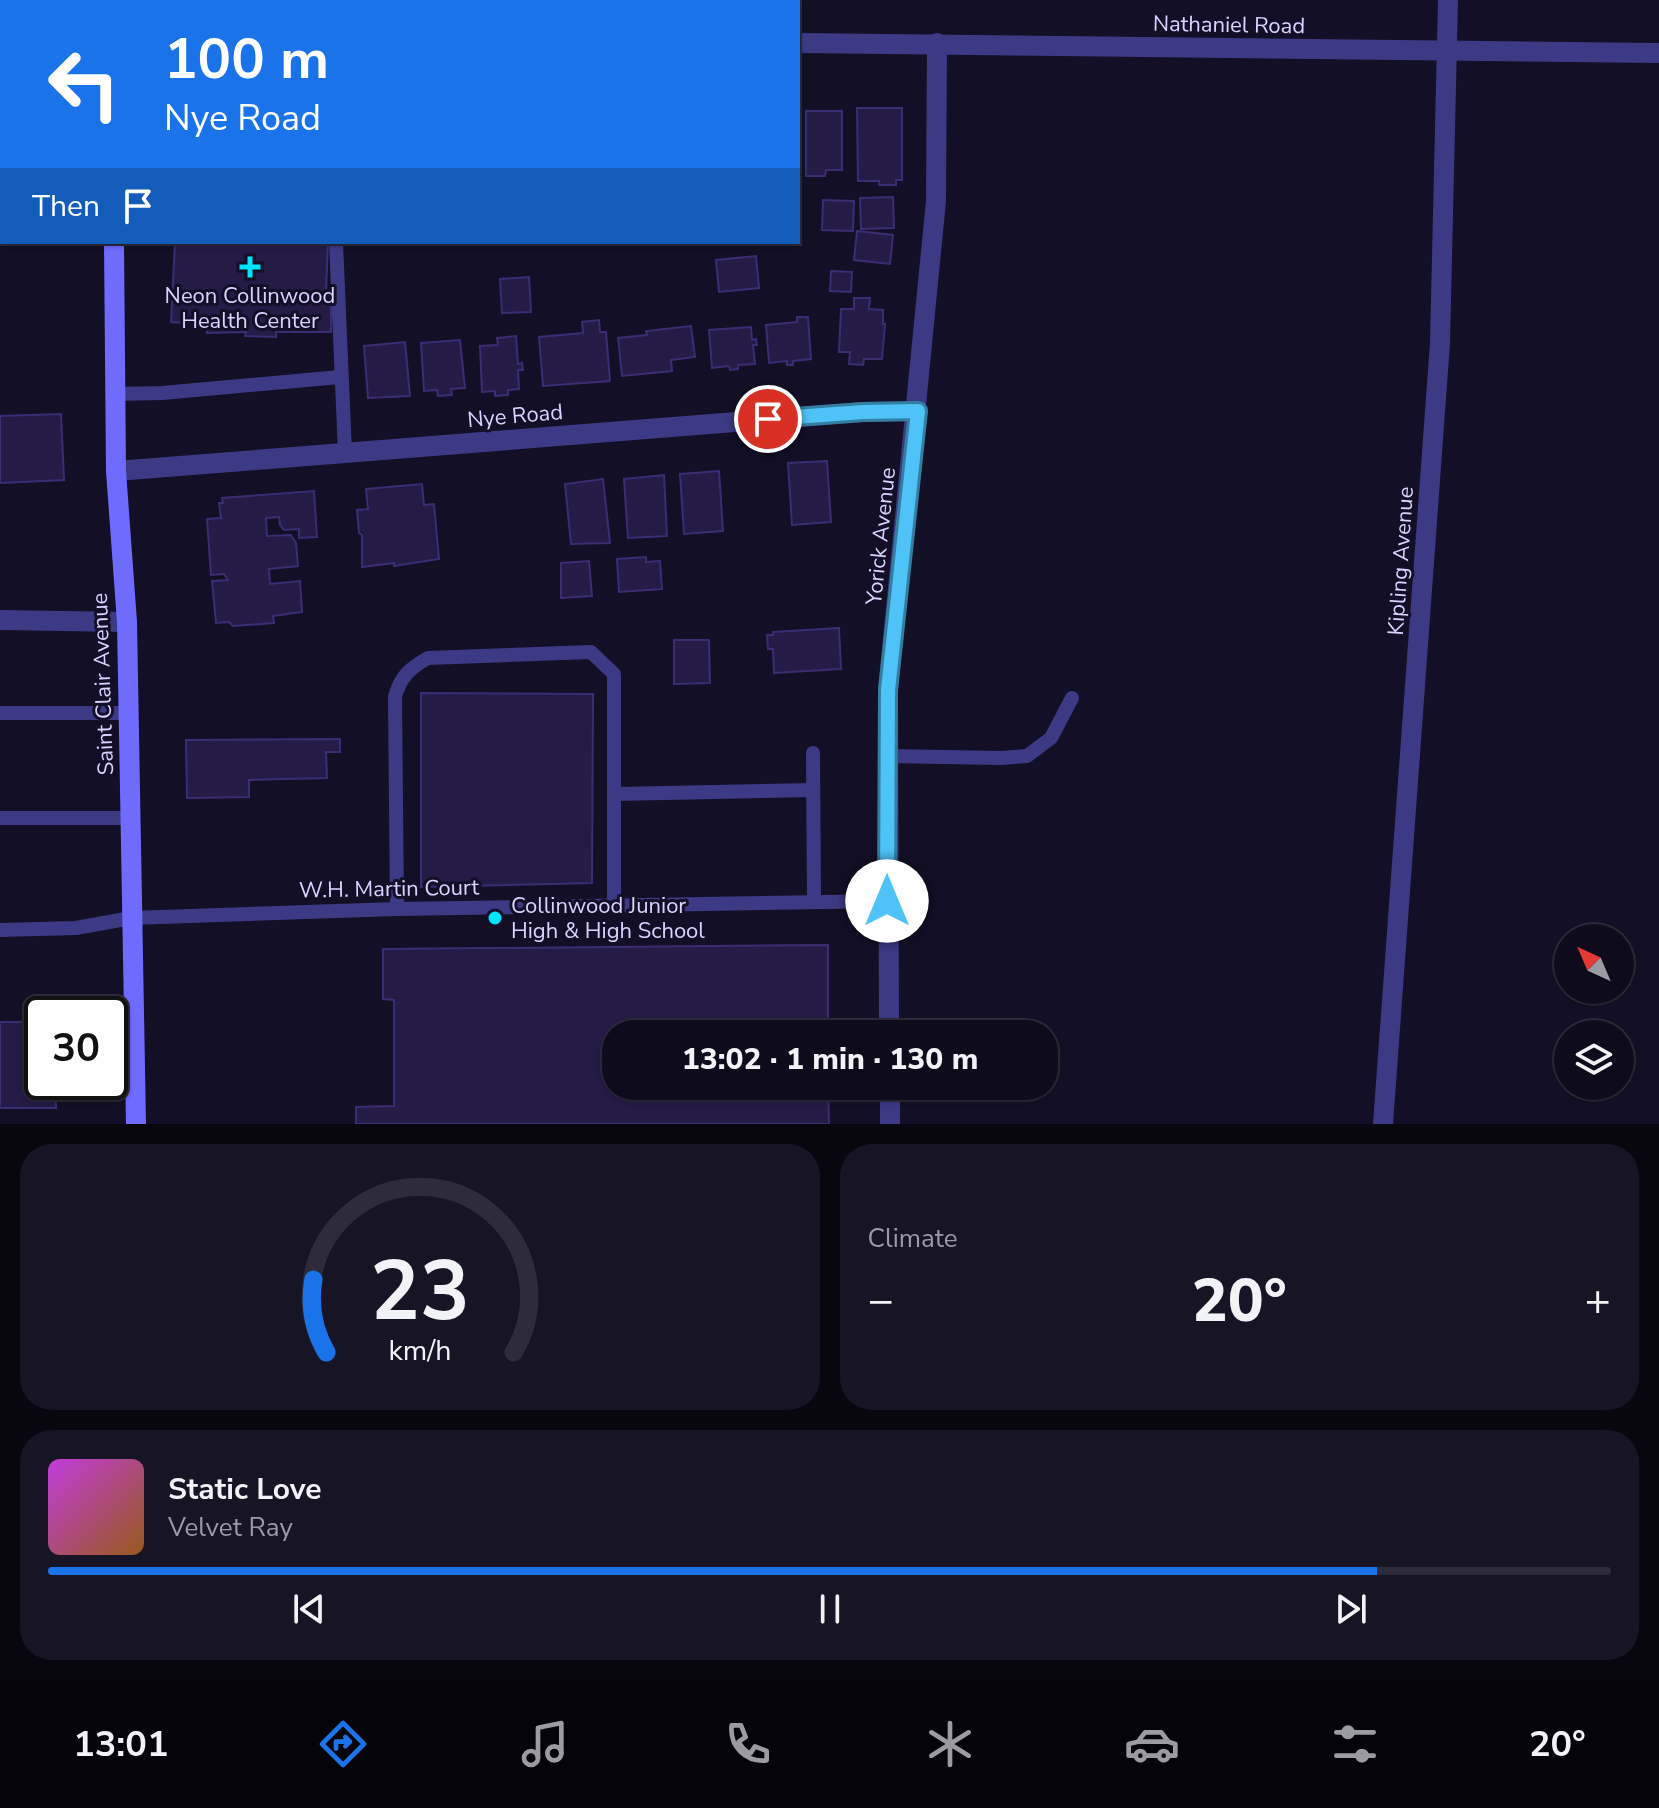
<!DOCTYPE html>
<html lang="en">
<head>
<meta charset="utf-8">
<style>
	body { margin:0; font-family:"Nunito Sans",sans-serif; background:#171425; color:#f1f3f6; height:100vh; display:flex; flex-direction:column; font-size:30px; white-space:nowrap }
	* { box-sizing:border-box; margin:0 }
	p { font-size:26px; color:#9b9ba3 }
	.icon { flex:none; width:44px; height:44px; fill:none; stroke:currentColor; stroke-width:2; stroke-linecap:round; stroke-linejoin:round }
	.map { position:relative; height:1124px; overflow:hidden }
	.drawer { display:flex; flex-direction:column; gap:20px; padding:20px; background:#08060f; flex:1 }
	.drawer>* { flex:none }
	.top-card { position:absolute; left:0px; top:0px; width:800px; height:244px; box-shadow:0 2px 6px #0004,0 0 0 2px #2e2b3b; background:#1a73e8; color:#fff; overflow:hidden }
	.needle { width:52px; rotate:316deg }
	.fabs { position:absolute; left:1554px; top:924px; display:grid; gap:16px }
	.fabs a { display:grid; place-items:center; width:80px; height:80px; border-radius:50%; background:#0e0b1c; box-shadow:0 2px 6px #0004,0 0 0 2px #2e2b3b; font-size:40px }
	.speed { position:absolute; left:24px; top:996px; display:flex; gap:16px; font-size:40px; font-weight:700; text-align:center }
	.speed>* { display:grid; place-content:center; width:104px; height:104px; border-radius:50%; background:#0e0b1c; box-shadow:0 2px 6px #0004,0 0 0 2px #2e2b3b; line-height:1 }
	.speed .limit { border:4px solid #111; border-radius:12px; background:#fff; color:#111 }
	.pin { position:absolute; display:grid; place-items:center; width:68px; height:68px; color:#fff; margin:-34px; border:4px solid #fff; border-radius:50%; box-shadow:0 2px 8px #0007 }
	.me { position:absolute; width:88px; margin:-44px; rotate:0deg; stroke-linejoin:round; filter:drop-shadow(0 0 6px #0008) }
	.turn { display:flex; align-items:center; gap:28px; height:168px; padding:0 32px; font-size:36px }
	.turn .icon { width:104px; height:104px; stroke-width:2.5 }
	.turn b { display:block; font-size:56px; line-height:68px }
	.then { display:flex; align-items:center; height:76px; padding:0 32px; background:#0003; gap:16px; font-size:30px }
	.big { font-size:60px; font-weight:800; line-height:1.1 }
	.drawer .widget { flex:1; display:flex; flex-direction:column; justify-content:center; gap:12px; min-width:0; padding:0 28px; border-radius:32px; background:#171425 }
	.drawer .dial { align-items:center; gap:0 }
	.dial svg { height:208px; overflow:visible; fill:none; stroke:#2e2b3b; stroke-width:7; stroke-linecap:round; text-anchor:middle }
	.dial text { fill:#f1f3f6; stroke:none }
	.song { display:flex; align-items:center; gap:24px }
	.cover { width:96px; height:96px; border-radius:12px; background:linear-gradient(135deg,hsl(290 70% 55%),hsl(30 70% 35%)) }
	.played { height:8px; border-radius:4px; background:linear-gradient(90deg,#1a73e8 85%,#2e2b3b 85%) }
	.keys { display:flex; justify-content:space-around; direction:ltr }
	.heat { display:flex; justify-content:space-between; align-items:center; font-size:44px; direction:ltr }
	.drawer .tiles { flex:1; display:grid; gap:20px; grid-template-columns:1fr 1fr }
	.widget:last-child { grid-column:span 2 }
	.trip { position:absolute; left:602px; top:1020px; width:456px; height:80px; border-radius:32px; background:#0e0b1c; box-shadow:0 2px 6px #0004,0 0 0 2px #2e2b3b; font-weight:800; line-height:80px; text-align:center }
	.dock { display:flex; height:128px; justify-content:space-around; align-items:center; background:#06040b; color:#9b9ba3 }
	.dock .icon { width:56px; height:56px }
	.dock .selected { color:#1a73e8 }
	.dock b { font-size:36px; color:#f1f3f6 }
	.map>svg:first-child { display:block }
</style>
</head>
<body>
<div class="map">
<svg width="1659" height="1124" viewBox="0 0 1659 1124">
	<rect width="100%" height="100%" fill="#130f26"/>
	<!-- building -->
	<g fill="#241b47" stroke="#3b2d73" stroke-width="2">
		<path d="M0 0 34 2H2V39Z"/>
		<path d="M857 108H902V180H896V185H879V181H858Z"/>
		<path d="M806 111H842V170H826L825 176H806Z"/>
		<path d="M893 197 894 228 861 229 860 198Z"/>
		<path d="M823 200 854 201 853 231 822 230Z"/>
		<path d="M857 231 893 235 890 264 854 260Z"/>
		<path d="M175 242H328L326 292H331V332H276V337L245 336 246 332 207 333V318L184 319V323L171 322Z"/>
		<path d="M756 256 759 288 719 292 716 260Z"/>
		<path d="M831 271 852 272 851 292 830 291Z"/>
		<path d="M529 277 531 312 502 313 500 279Z"/>
		<path d="M854 298H870L869 309 883 310V324H885L882 359H864L863 365 849 364 850 352H839L841 309H854Z"/>
		<path d="M797 317H808L811 359 793 361V365H787V361L769 363 766 325 797 322Z"/>
		<path d="M599 320 600 332H606L610 381 543 386 539 337 583 333 582 322Z"/>
		<path d="M691 326 695 357 671 360 672 371 622 376 618 338 647 335 646 331Z"/>
		<path d="M751 327 752 340 756 339 757 345H753L755 364 738 365V369L730 370 729 366 712 368 709 330Z"/>
		<path d="M516 336 518 364 522 363 523 370H518L519 389 508 390V395L495 396V391L482 392 480 346 498 345 497 338Z"/>
		<path d="M460 340 465 388 451 389 452 395 438 396 437 390 424 391 421 343Z"/>
		<path d="M405 342 410 396 368 398 364 346Z"/>
		<path d="M61 414 64 480 0 483V416Z"/>
		<path d="M827 461 831 522 792 525 788 463Z"/>
		<path d="M719 471 723 531 684 534 680 474Z"/>
		<path d="M664 475 667 536 628 538 624 479Z"/>
		<path d="M603 479 610 543 571 544 565 484Z"/>
		<path d="M422 484 424 505 434 504 439 559 394 566V563L362 567V535L359 533 357 510 368 509 366 489Z"/>
		<path d="M314 491 317 537 299 538V529L284 530 280 525 279 517 266 518 267 536 291 535 296 543 298 566 269 569 270 584 300 581 302 612 273 616 274 623 233 626 229 622 216 623 212 581 228 580 224 574 211 575 207 519 221 518 219 503H223L222 498Z"/>
		<path d="M646 557V562L660 561 662 589 619 592 617 559Z"/>
		<path d="M589 561 592 596 561 598V563Z"/>
		<path d="M839 628 841 669 774 673 773 649H768L767 635H773V632Z"/>
		<path d="M674 640H709L710 683 674 684Z"/>
		<path d="M421 693 593 694 592 883 421 887Z"/>
		<path d="M340 739V752H326L327 778 249 780V797L187 798 186 740Z"/>
		<path d="M828 945V1034H616V1086H828L829 1124H356V1107L394 1106V1000L383 999V949Z"/>
		<path d="M0 1022H24L23 1065 42 1063V1082H55L56 1108H0Z"/>
	</g>
	<g fill="none" stroke-linecap="round" stroke-linejoin="round">
		<!-- lane -->
		<g stroke="#3d3a85" stroke-width="14">
			<path d="M336 242 345 453"/>
			<path d="M116 394 162 393 340 377"/>
			<path d="M0 713H128"/>
			<path d="M813 753 814 901"/>
			<path d="M888 756 1001 758 1027 756 1051 738 1072 698"/>
			<path d="M614 794 813 790"/>
			<path d="M0 818H130"/>
			<path d="M397 909 395 697C400 677 410 668 428 658L591 652 614 674V907"/>
			<path d="M0 930 76 928 131 918 397 909 887 901"/>
		</g>
		<!-- street -->
		<g stroke="#3d3a85" stroke-width="20">
			<path d="M798 43 1659 53"/>
			<path d="M0 166 2 168"/>
			<path d="M116 471 863 412 918 411"/>
			<path d="M0 620 127 622"/>
			<path d="M889 1034 888 690 936 201 937 43"/>
			<path d="M890 1086V1124"/>
			<path d="M1383 1124 1440 343 1448 0"/>
		</g>
		<!-- secondary -->
		<g stroke="#6f6bff" stroke-width="20">
			<path d="M117 0V2"/>
			<path d="M114 242 116 471 127 622 136 1124"/>
		</g>
	</g>
	<g fill="none" stroke-linecap="round" stroke-linejoin="round">
		<!-- route casing -->
		<g stroke="#337fa1" stroke-width="20">
			<path id="route" d="M768 419 863 412 918 411 888 690 887 901"/>
		</g>
		<!-- route -->
		<use href="#route" stroke="#4fc3f7" stroke-width="14"/>
	</g>
	<!-- markers -->
	<g fill="#00e5ff" stroke="#130f26" stroke-width="3">
		<path d="M246 255h8v8h8v8h-8v8h-8v-8h-8v-8h8z"/>
		<circle cx="495" cy="918" r="8"/>
	</g>
	<g text-anchor="middle" stroke-width="6" stroke-linejoin="round" paint-order="stroke">
		<!-- street labels -->
		<g font-size="22" fill="#d9d4ff" stroke="#130f26">
			<text transform="translate(1229 24) rotate(1)" y="8">Nathaniel Road</text>
			<text transform="translate(515 415) rotate(-5)" y="8">Nye Road</text>
			<text transform="translate(880 536) rotate(-84)" y="8">Yorick Avenue</text>
			<text transform="translate(1400 561) rotate(-86)" y="8">Kipling Avenue</text>
			<text transform="translate(102 684) rotate(-92)" y="8">Saint Clair Avenue</text>
			<text transform="translate(389 888) rotate(-1)" y="8">W.H. Martin Court</text>
		</g>
		<!-- poi labels -->
		<g font-size="22" fill="#d9d4ff" stroke="#130f26">
			<text x="250" y="303">Neon Collinwood<tspan x="250" dy="25">Health Center</tspan></text>
			<text x="511" y="913" text-anchor="start">Collinwood Junior<tspan x="511" dy="25">High &amp; High School</tspan></text>
		</g>
	</g>
</svg>
<div class="fabs">
<a><svg class="needle" viewBox="-14 -14 28 28"><path d="M0-13l5 13h-10z" fill="#e53935"/><path d="M0 13l5-13h-10z" fill="#9b9ba3"/></svg></a>
<a><svg class="icon" aria-label="layers" viewBox="0 0 24 24"><path d="M12 4l9 5-9 5-9-5zM3 14l9 5 9-5"/></svg></a>
</div>
<div class="speed"><div class="limit">30</div></div>
<div class="pin" style="left:768px;top:419px;background:#d93025"><svg class="icon" aria-label="arrive" viewBox="0 0 24 24"><path d="M6 21V4h12l-3 4 3 4H6"/></svg></div>
<svg class="me" style="left:887px;top:901px" viewBox="-20 -20 40 40"><circle r="19" fill="#fff"/><path d="M0-13L10 11 0 6-10 11z" fill="#4fc3f7"/></svg>
<div class="trip">13:02 · 1 min · 130 m</div>
<div class="top-card">
<div class="turn"><svg class="icon" aria-label="left" viewBox="0 0 24 24"><path d="M17 20v-9H6M10 6l-5 5 5 5"/></svg><div><b>100 m</b>Nye Road</div></div>
<div class="then">Then<svg class="icon" aria-label="arrive" viewBox="0 0 24 24"><path d="M6 21V4h12l-3 4 3 4H6"/></svg></div>
</div>
</div>
<section class="drawer">
<div class="tiles">
<div class="widget dial"><svg viewBox="0 0 100 80">
<path d="M14 69A42 42 0 1 1 86 69"/>
<path d="M14 69A42 42 0 0 1 9 41" stroke="#1a73e8"/>
<text x="50" y="56" font-size="32" font-weight="700">23</text>
<text x="50" y="72" font-size="11">km/h</text>
</svg></div>
<div class="widget"><p>Climate</p>
<div class="heat"><a>−</a><b class="big">20°</b><a>+</a></div>
</div>
<div class="widget">
<div class="song"><i class="cover"></i><div><b>Static Love</b><p>Velvet Ray</p></div></div>
<div class="played"></div>
<div class="keys"><svg class="icon" aria-label="previous" viewBox="0 0 24 24"><path d="M18 5L8 12l10 7zM5 5v14"/></svg><svg class="icon" aria-label="pause" viewBox="0 0 24 24"><path d="M8 5v14M16 5v14"/></svg><svg class="icon" aria-label="next" viewBox="0 0 24 24"><path d="M6 5l10 7-10 7zM19 5v14"/></svg></div>
</div>
</div>
</section>
<nav class="dock">
<b>13:01</b>
<svg class="icon selected" aria-label="directions" viewBox="0 0 24 24"><path d="M12 3l9 9-9 9-9-9zM9 14v-3h6M13 9l2 2-2 2"/></svg>
<svg class="icon" aria-label="music" viewBox="0 0 24 24"><path d="M9 18V5l10-2v13"/><circle cx="6" cy="18" r="3"/><circle cx="16" cy="16" r="3"/></svg>
<svg class="icon" aria-label="phone" viewBox="0 0 24 24"><path d="M5 4h4l2 5-3 2q2 4 5 5l2-3 5 2v4C11 20 4 13 5 4z"/></svg>
<svg class="icon" aria-label="climate" viewBox="0 0 24 24"><path d="M12 3v18M4 7l16 10M4 17L20 7"/></svg>
<svg class="icon" aria-label="car" viewBox="0 0 24 24"><path d="M5 17H2v-5l4-1 3-4h7l3 4 3 1v5h-3M9 17h6M6 11h13"/><circle cx="7" cy="17" r="2"/><circle cx="17" cy="17" r="2"/></svg>
<svg class="icon" aria-label="filters" viewBox="0 0 24 24"><path d="M4 7h16M4 17h16"/><circle cx="9" cy="7" r="2"/><circle cx="15" cy="17" r="2"/></svg>
<b>20°</b>
</nav>
</body>
</html>
